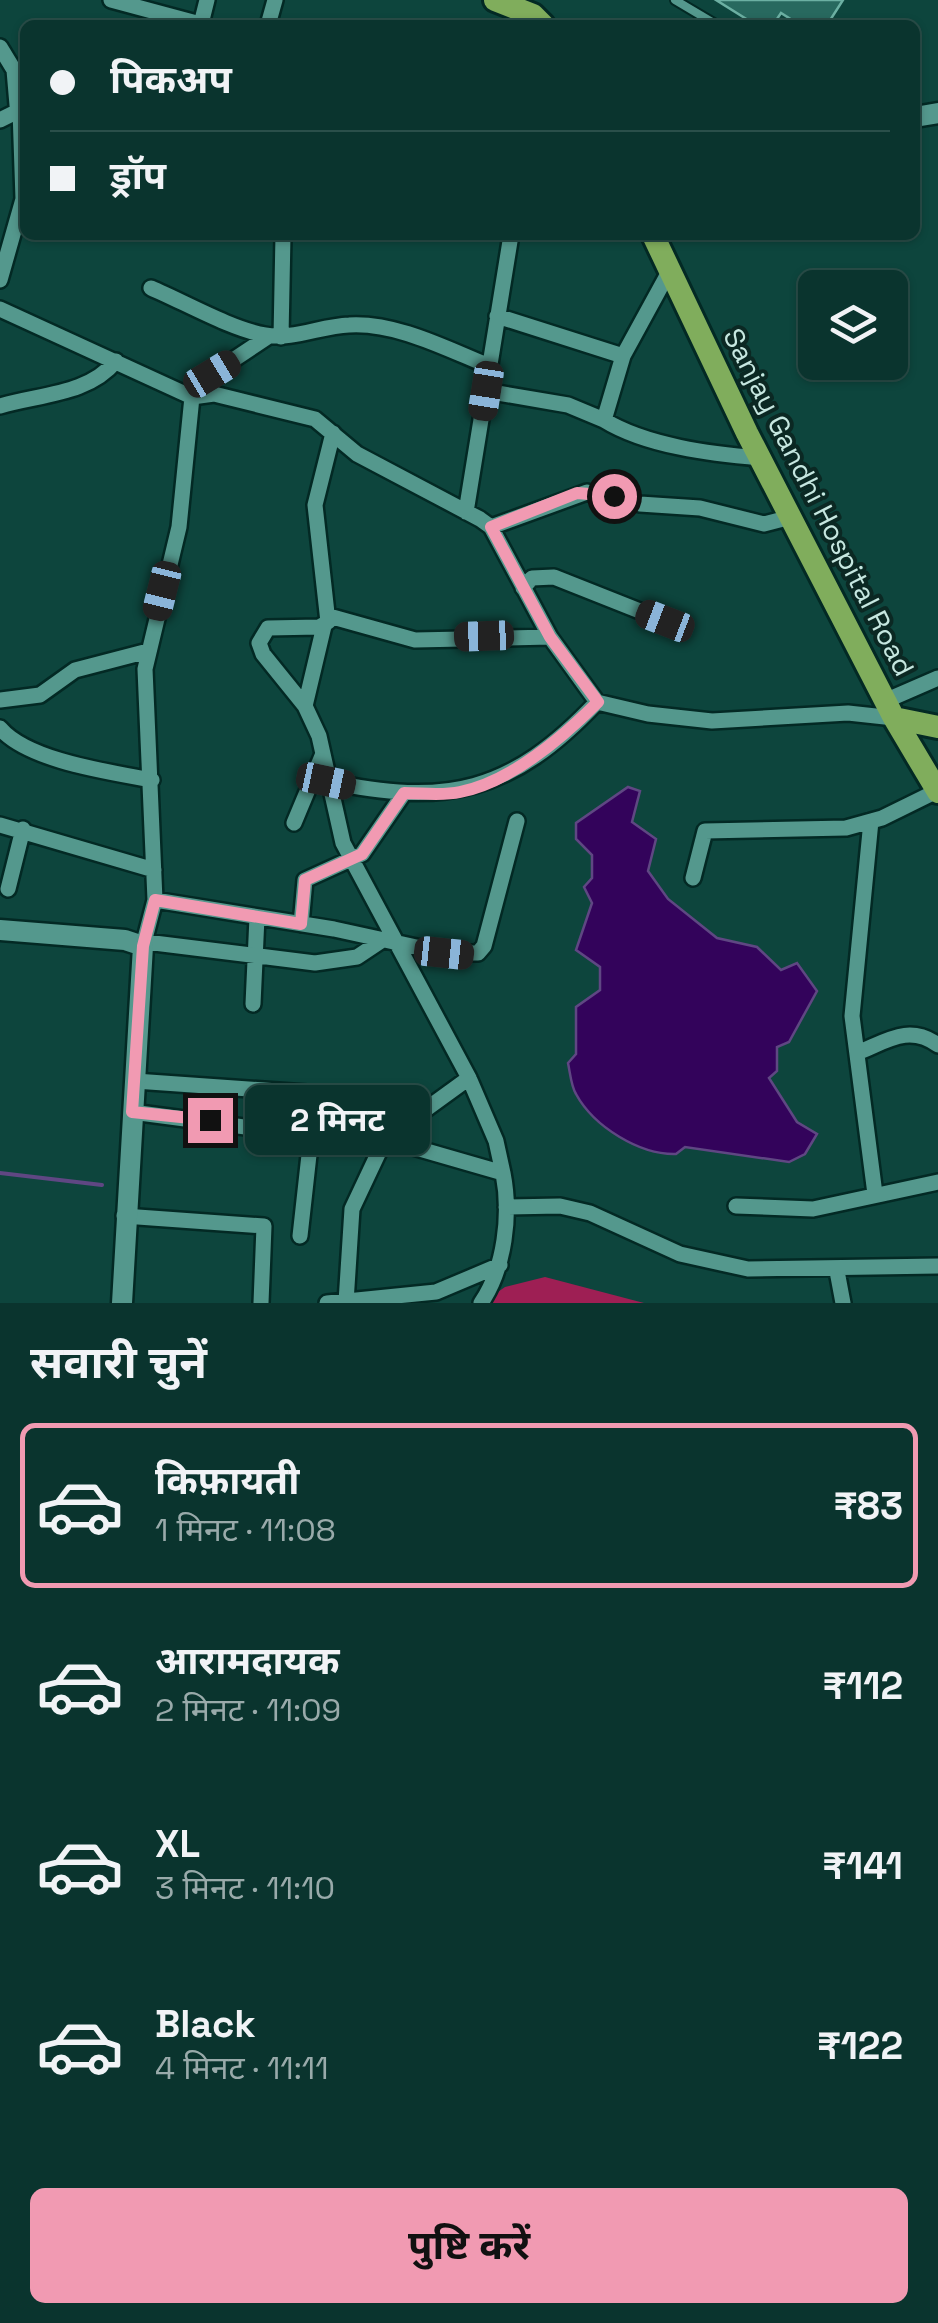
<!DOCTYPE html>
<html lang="hi">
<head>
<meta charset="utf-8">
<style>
  :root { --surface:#0a342e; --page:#183f3a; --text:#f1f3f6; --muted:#9aa; --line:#2a4f4a; --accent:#f19ab2 }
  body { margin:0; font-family:"Space Grotesk","Noto Sans Devanagari",sans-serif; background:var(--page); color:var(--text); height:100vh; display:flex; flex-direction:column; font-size:38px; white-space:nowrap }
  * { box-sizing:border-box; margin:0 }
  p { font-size:32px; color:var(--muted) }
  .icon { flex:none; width:55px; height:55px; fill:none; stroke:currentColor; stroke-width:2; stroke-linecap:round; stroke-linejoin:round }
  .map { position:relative; height:1303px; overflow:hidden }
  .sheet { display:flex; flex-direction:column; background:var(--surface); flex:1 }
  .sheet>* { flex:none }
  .top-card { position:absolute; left:20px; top:20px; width:900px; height:220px; border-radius:15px; box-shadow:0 2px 8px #0004,0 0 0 2px var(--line); display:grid; align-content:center; height:220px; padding:0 30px; background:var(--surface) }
  .controls { position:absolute; left:798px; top:270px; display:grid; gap:20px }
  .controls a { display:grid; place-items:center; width:110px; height:110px; border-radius:15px; background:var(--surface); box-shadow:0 2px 8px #0004,0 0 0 2px var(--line); font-size:50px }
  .end { position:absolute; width:45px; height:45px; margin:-22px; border:12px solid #f19ab2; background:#111; box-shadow:0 0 0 5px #111 }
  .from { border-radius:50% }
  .bubble { position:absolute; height:70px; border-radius:15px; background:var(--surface); box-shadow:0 2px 8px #0004,0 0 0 2px var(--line); font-size:32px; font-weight:700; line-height:70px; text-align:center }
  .car { position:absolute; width:30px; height:60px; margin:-30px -15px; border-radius:12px; box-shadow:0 0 8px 2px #0007; background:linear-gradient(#222 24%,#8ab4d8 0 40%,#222 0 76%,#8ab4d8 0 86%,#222 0) }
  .top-card b { display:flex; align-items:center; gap:35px; height:95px; font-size:38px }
  .top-card b+b { border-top:2px solid var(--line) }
  .top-card i { width:25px; height:25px; background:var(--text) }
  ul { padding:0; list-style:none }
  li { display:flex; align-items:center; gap:30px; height:165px; margin:0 20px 15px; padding:0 10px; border:5px solid transparent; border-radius:15px }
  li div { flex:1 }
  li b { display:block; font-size:38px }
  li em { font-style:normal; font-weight:700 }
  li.selected { border-color:var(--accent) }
  li>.icon { width:90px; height:90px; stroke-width:1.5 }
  h2 { padding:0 30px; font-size:45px; line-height:120px }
  .cta { display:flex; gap:20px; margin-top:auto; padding:20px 30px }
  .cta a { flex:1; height:115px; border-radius:15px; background:var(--accent); color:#111; font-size:40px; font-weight:700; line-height:115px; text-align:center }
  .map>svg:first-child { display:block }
</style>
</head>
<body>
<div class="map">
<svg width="938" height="1303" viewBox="0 0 938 1303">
  <rect width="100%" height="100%" fill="#0d453d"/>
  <!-- green -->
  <path fill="#9e1f54" d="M545,1277L644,1303H482L505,1287Z"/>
  <!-- water -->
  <path fill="#33035b" stroke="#5f4783" stroke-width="2.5" d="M628,787L640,791L632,822L656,839L648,871L668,899L717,938L757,947L781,970L797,963L817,991L789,1042L777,1047V1071L769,1078L797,1122L817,1134L805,1154L789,1162L685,1147L676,1154C640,1155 594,1127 576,1094C571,1086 570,1072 568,1063L576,1054V1007L600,990V967L576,950L592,903L584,887L592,878V855L576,839V823Z"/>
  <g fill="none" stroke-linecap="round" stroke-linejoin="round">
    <!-- stream -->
    <path stroke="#5f4783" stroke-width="4" d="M0,1173L102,1185"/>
  </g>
  <!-- building -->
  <path fill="#28695f" stroke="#6cb0a3" stroke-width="2.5" d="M716,0H843L827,25H800L781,13L773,25H756Z"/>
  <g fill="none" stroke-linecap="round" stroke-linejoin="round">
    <defs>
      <path id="lane" d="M675,0L717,25"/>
      <path id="street" d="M111,0L204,25
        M201,24L207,0
        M268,25L275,0
        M0,47L14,70L17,105L25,113
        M0,120L20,110L23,199L0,280
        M151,288C184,302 231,329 265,335C293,340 321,326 349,325C396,322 447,349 489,366
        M0,309L192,397L214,394L315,419L357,454L480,519L491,527L550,637L597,702L648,714L712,721L848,713L894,718
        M497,316L623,356
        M281,337L283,235
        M486,391L568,405L604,420L623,356L670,270
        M0,406C40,394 88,395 116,361
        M604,420C646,446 712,454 760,458
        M333,433L315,505L328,622L319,627L268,628L259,643L263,654L305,706L319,736L343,843L469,1078L496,1141L503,1173
        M466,512L511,235
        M491,527L587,492L640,504L700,508L764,524L791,517
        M523,588L532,578L554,577L665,621
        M329,616L415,640L550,637
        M0,700L40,695L75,670L148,651
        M885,701L938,678
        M305,706L324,626
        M0,728C28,761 110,772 152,780
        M327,781C446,807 511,793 597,702
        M871,821L852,1016L875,1194
        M294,823L322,756
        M0,825L154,870
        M693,878L705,831L846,828L882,818L937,791
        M8,889L23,829
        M155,900L334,929L444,953H478L484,946L517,821
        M301,924L305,880L362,854L404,793
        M146,942L315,963L357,957L381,941
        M143,946L155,900L145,669L179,527L192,397L212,374L269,336
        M253,1004L257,917
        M857,1053C887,1041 909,1024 938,1045
        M135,1081L307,1093
        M132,1112L305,1135L310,1146L300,1236
        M362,1122L385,1139L503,1173C511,1214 505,1268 481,1303
        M736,1206L813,1209L938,1182
        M506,1207L560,1206L590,1213L680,1254L748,1269L938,1266
        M124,1216L264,1226L261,1303
        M837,1271L843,1303
        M346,1302L352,1209L385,1139L469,1078
        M327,1303L436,1292L500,1265"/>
      <path id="secondary" d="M915,117L938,113
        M0,930L125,940L143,946L122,1303"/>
      <path id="primary" d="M495,0L533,15L543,25
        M653,235L747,433L894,718L938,792
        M894,718L938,727"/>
    </defs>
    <!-- lane casing -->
    <use href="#lane" stroke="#032924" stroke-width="12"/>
    <!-- street casing -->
    <use href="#street" stroke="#032924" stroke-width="20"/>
    <!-- secondary casing -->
    <use href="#secondary" stroke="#032924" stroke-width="25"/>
    <!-- primary casing -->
    <use href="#primary" stroke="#032924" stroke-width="28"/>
    <!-- lane -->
    <use href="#lane" stroke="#54988d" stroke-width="8"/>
    <!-- street -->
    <use href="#street" stroke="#54988d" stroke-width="15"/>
    <!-- secondary -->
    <use href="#secondary" stroke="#54988d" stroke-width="20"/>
    <!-- primary -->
    <use href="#primary" stroke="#80ad5c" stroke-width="22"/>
  </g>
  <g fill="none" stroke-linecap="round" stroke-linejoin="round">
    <!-- route -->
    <path stroke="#f19ab2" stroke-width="12" d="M210,1120L132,1112L143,946L155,900L301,924L305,880L362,854L404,793C422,793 442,796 460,792C510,782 562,738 598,702L550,637L491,527L577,493L614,496"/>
  </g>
  <g text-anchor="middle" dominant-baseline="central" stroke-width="8" stroke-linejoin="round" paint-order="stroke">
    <!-- street labels -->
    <g font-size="28" fill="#c6e7e0" stroke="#0b2823">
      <text transform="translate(819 502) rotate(63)">Sanjay Gandhi Hospital Road</text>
    </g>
  </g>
</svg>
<div class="controls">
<a><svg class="icon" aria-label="layers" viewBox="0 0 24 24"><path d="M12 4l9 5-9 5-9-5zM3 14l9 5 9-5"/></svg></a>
</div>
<i class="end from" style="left:614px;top:496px"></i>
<i class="end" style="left:210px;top:1120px"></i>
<div class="bubble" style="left:245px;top:1085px;width:185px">2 मिनट</div>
<i class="car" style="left:212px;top:374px;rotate:59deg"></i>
<i class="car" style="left:486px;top:391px;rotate:189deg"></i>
<i class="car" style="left:162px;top:591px;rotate:194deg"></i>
<i class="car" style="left:665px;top:621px;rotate:291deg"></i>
<i class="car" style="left:484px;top:636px;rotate:268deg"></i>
<i class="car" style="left:326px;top:781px;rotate:102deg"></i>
<i class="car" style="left:444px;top:953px;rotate:96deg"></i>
<div class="top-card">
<b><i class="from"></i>पिकअप</b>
<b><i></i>ड्रॉप</b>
</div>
</div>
<section class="sheet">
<h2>सवारी चुनें</h2>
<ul>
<li class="selected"><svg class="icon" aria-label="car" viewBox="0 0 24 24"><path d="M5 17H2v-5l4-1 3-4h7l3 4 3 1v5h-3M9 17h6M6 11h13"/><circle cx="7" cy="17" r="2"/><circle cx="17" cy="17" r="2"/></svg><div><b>किफ़ायती</b><p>1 मिनट · 11:08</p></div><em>₹83</em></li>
<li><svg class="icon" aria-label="car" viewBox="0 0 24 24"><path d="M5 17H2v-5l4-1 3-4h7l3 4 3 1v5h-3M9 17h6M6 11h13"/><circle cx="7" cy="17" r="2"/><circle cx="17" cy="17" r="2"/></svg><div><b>आरामदायक</b><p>2 मिनट · 11:09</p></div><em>₹112</em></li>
<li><svg class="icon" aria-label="car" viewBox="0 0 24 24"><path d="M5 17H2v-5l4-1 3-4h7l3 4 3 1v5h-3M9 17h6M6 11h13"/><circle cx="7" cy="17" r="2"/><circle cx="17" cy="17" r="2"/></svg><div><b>XL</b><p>3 मिनट · 11:10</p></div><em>₹141</em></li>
<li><svg class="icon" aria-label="car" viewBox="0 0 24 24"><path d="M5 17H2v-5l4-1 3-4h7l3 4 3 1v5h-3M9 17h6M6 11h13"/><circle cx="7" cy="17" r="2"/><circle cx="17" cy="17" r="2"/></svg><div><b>Black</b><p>4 मिनट · 11:11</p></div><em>₹122</em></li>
</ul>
<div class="cta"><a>पुष्टि करें</a></div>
</section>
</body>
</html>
